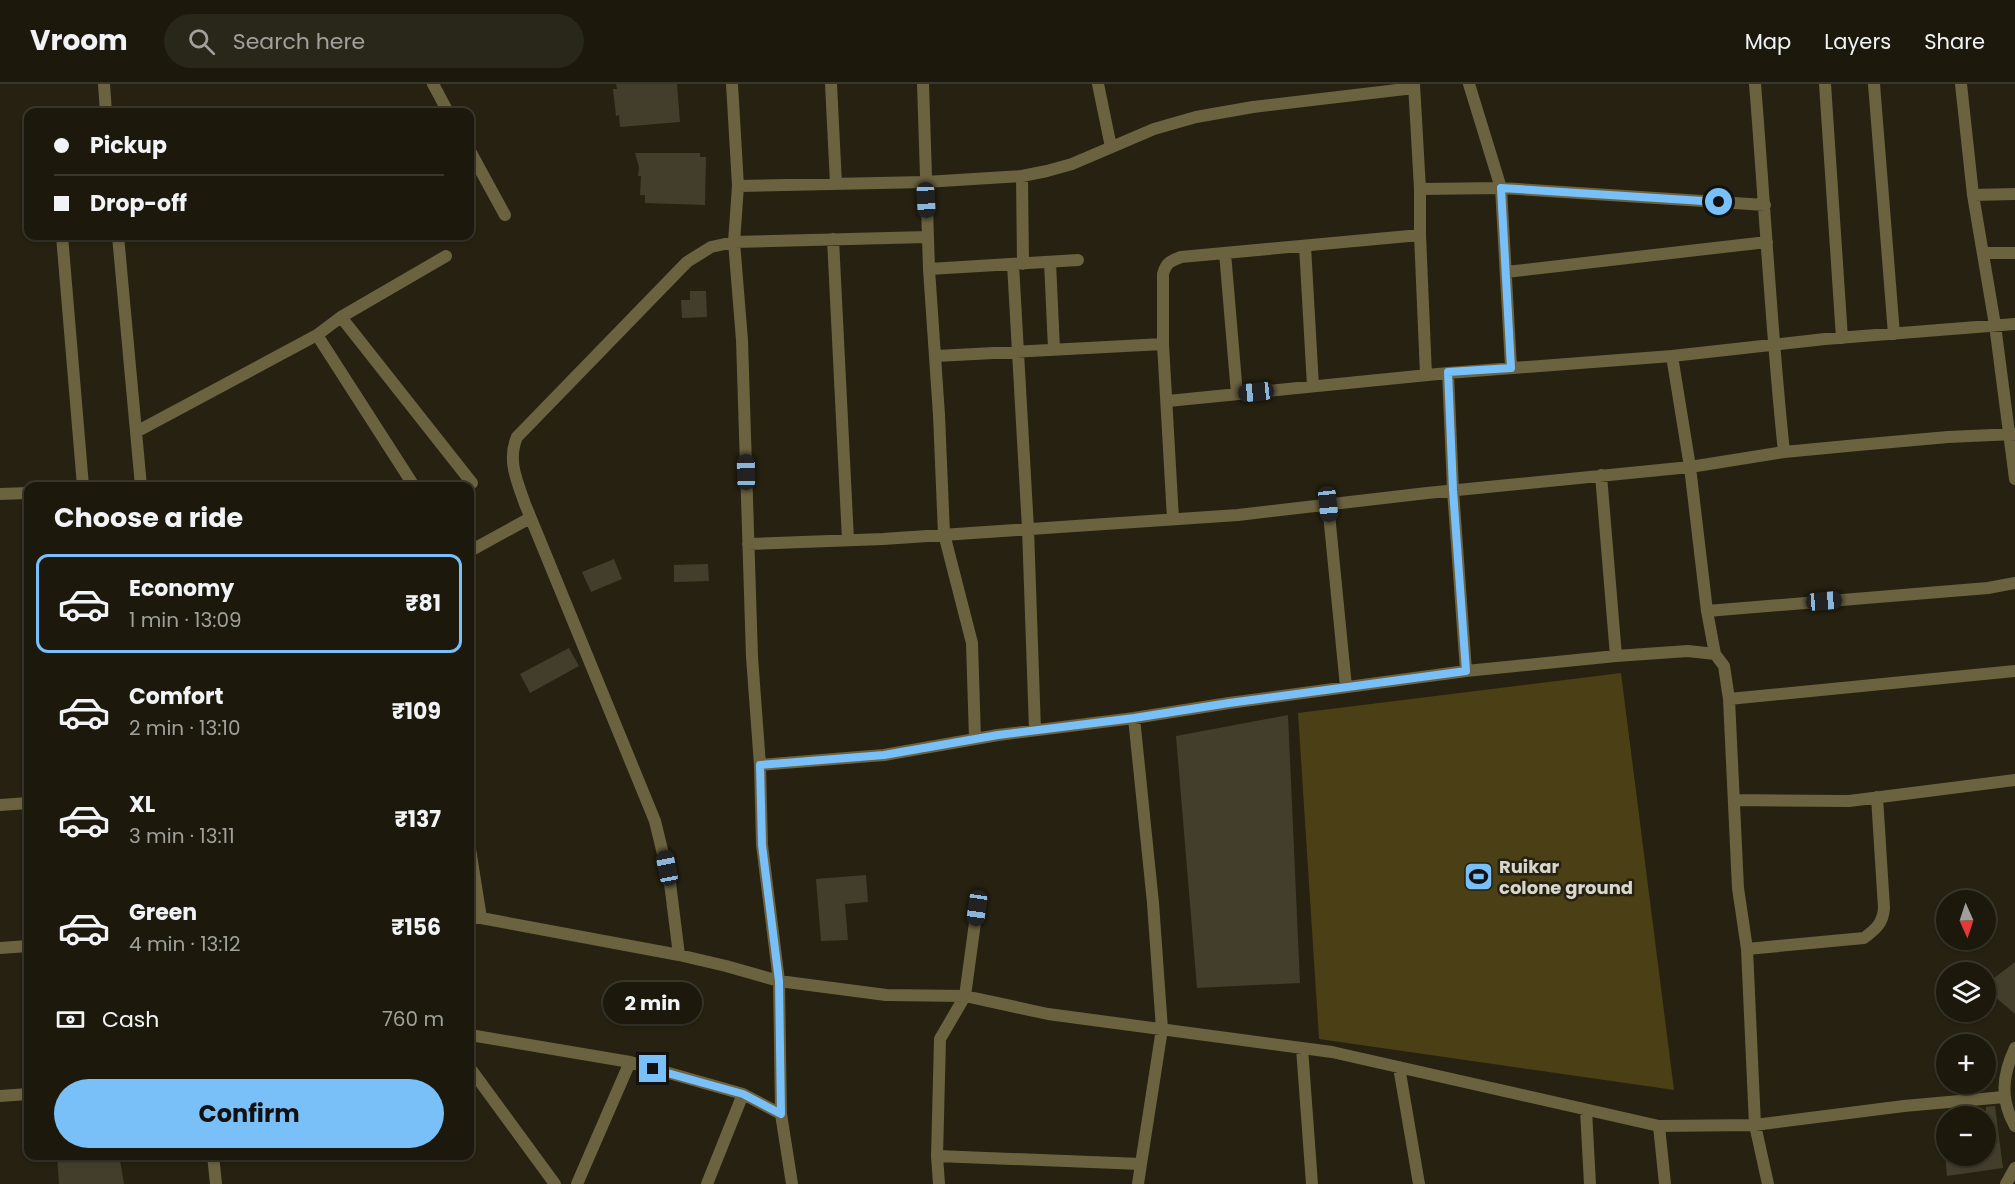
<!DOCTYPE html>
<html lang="en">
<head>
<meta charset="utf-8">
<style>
  :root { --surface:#1c190c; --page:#29261a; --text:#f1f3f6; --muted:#a0a09d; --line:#3a382d; --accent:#79bff8 }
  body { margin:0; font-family:Poppins,sans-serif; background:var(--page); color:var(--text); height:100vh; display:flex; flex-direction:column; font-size:22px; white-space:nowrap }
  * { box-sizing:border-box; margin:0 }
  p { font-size:20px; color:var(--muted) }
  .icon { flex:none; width:33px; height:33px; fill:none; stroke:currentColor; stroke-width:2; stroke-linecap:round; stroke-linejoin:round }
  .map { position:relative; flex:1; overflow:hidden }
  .side { position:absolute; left:24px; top:398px; width:450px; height:678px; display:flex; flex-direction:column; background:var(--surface); border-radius:12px; box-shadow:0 2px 4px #0004,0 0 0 2px var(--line) }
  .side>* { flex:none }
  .top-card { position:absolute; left:24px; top:24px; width:450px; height:132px; border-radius:12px; box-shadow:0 2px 4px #0004,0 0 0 2px var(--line); display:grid; align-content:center; height:132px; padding:0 30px; background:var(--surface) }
  .needle { width:39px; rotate:177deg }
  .buttons { position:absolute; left:1936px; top:806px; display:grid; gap:12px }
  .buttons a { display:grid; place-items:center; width:60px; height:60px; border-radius:50%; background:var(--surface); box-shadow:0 2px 4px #0004,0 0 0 2px var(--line); font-size:30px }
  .end { position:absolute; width:27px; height:27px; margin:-14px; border:8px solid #79bff8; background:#111; box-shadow:0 0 0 3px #111 }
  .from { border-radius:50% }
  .bubble { position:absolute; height:42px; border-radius:21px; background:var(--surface); box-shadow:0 2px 4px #0004,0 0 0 2px var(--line); font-size:20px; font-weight:700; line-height:42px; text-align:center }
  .car { position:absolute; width:18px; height:36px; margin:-18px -9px; border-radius:8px; box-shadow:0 0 4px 2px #0007; background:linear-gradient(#222 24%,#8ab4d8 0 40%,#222 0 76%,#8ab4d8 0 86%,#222 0) }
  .top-card b { display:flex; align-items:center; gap:21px; height:57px; font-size:22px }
  .top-card b+b { border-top:2px solid var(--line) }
  .top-card i { width:15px; height:15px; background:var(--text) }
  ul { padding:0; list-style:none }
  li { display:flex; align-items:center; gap:18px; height:99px; margin:0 12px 9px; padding:0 18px; border:3px solid transparent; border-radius:12px }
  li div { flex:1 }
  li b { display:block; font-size:22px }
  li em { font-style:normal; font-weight:700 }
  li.on { border-color:var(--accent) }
  li>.icon { width:54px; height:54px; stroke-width:1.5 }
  h2 { padding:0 30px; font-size:27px; line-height:72px }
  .pay { display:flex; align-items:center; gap:15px; height:66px; padding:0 30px; font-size:22px }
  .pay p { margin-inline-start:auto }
  .button { display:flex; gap:12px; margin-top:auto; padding:12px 30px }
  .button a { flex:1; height:69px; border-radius:36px; background:var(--accent); color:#111; font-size:24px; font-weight:700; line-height:69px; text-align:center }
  header { display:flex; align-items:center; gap:36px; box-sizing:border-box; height:84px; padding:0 30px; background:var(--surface); border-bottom:2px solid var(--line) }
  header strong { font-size:28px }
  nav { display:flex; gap:33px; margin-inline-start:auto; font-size:21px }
  .search { width:420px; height:54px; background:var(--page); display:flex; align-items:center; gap:15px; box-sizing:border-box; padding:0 21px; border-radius:33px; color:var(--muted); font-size:22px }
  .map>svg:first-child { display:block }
</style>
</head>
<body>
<header>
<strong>Vroom</strong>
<div class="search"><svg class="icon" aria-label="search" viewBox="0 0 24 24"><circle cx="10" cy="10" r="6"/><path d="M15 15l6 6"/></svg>Search here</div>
<nav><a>Map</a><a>Layers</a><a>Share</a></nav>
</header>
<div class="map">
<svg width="2015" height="1100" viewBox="0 0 2015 1100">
  <rect width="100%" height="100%" fill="#262110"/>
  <!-- green -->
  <path fill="#4a3f15" d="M1621,589L1674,1006L1319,955L1298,629Z"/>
  <!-- building -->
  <path fill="#433e2c" d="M616,0H677L680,38L620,43L619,31L616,32L613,5H617Z
    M635,69H700V73H706L705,121L645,119V111H640L641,92H638L639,83Z
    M690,207H706L707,233L682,234L681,216H690Z
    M614,475L622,495L591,508L582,488Z
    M708,480L709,497L674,498V481Z
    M569,564L579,582L530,609L520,590Z
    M1288,631L1300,899L1197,904L1176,652Z
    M866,791L868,818L845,820L848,856L821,857L816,795Z
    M2015,878V930L1986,905V900Z
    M1995,1022L2003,1084L1947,1092L1945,1071H1986V1023Z
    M57,1071H119L124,1100H59Z"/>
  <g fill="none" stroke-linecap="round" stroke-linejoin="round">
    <!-- street -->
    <path stroke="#6b6240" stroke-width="12" d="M104,0L106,28
      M433,0L448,28
      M732,0L738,102L734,158L742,256L752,573L760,681L762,761L779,897L781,1030L792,1100
      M831,0L836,100
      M923,0L929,185L939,331L944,450L972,559L975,655
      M1098,0L1111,63
      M1414,0L1420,105V151L1426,291
      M1469,0L1501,104L1511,283
      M1755,0C1765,123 1771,246 1784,368
      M1825,0L1842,254
      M1874,0L1894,250
      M1961,0L1973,111L1995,241L2015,395
      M470,67L505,131
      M1022,92L1023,180
      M738,102L925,98L1022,92L1047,87L1072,80L1154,45L1196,33L1253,23L1414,4
      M1420,105L1501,104L1765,121
      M1973,111L2015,110
      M62,152L83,402
      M118,152L141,402
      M833,155L848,456
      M1305,162L1313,302
      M1225,169L1237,310
      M1984,169H2015
      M1050,178L1054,265
      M1013,180L1028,445L1035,646
      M929,185L1078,176
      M1506,188L1767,158
      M341,233L472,399
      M317,251L414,402
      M936,272L1163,260
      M1448,289L1453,406L1466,587
      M1168,317L1448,289L1672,272
      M136,348L317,251L341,233L446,172
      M1601,391L1616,572
      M0,410L28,409
      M1328,420L1346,603
      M1173,435L1163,260V190C1166,179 1170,177 1181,173L1420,151
      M748,460L883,455L1238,431L1427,409L1690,383L1784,368L1858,361L1948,353L2015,350
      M470,467L530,434
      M1707,527L1988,504L2015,499
      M1715,570L1707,527L1690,383L1672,272L1825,255L2015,240
      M1729,615L2015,587
      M760,681L884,671L998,651L1134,634L1229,619L1466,587L1616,572L1688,567L1715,570L1724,582L1729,615L1738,804L1747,865L1755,1041L1768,1100
      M1735,716L1849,717L2015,696
      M0,721L28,719
      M470,765L481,834
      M977,824L965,912L940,955L937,1072L1141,1080L1162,945L1153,819L1134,634
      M470,834H481L679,871L726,882L779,897L886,911L965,912L1048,930L1332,968L1659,1042L1755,1041L1904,1022L2004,1013
      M0,864L28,862
      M1747,865L1864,854C1876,845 1883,839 1884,824L1877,713
      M679,871L670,799L655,737L525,420C517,397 507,376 517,353L687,178L711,163L734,158L927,153
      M470,951L630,978L743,1010L781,1030
      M1302,964L1312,1100
      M2015,964C2002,992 2000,1015 2015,1042
      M1399,983L1419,1100
      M470,984L555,1100
      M0,1012L28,1010
      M1586,1026L1590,1100
      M1659,1042L1665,1100
      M213,1071L216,1100
      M937,1072L939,1100
      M577,1100L630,978
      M707,1100L743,1010
      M1138,1100L1141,1080
      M2006,1100L2015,1084"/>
  </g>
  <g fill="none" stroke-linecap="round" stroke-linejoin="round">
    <!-- route -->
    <path stroke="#79bff8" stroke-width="8" d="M653,985L743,1010L781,1030L779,897L762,761L760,681L884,671L998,651L1134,634L1229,619L1466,587L1453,406L1448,288L1511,284L1501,104L1719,118"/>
  </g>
  <!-- icons -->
  <defs>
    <symbol id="stadium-square" viewBox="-11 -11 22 22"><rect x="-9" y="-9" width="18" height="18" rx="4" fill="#79bff8" stroke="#262110"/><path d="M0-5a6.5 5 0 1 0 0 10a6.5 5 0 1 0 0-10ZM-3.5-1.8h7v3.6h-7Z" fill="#111"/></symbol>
  </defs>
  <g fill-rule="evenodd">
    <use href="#stadium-square" x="1462" y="776" width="33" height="33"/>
  </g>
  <g text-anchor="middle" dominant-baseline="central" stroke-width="5" stroke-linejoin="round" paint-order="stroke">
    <!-- poi labels -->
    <g font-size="18" font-weight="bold" fill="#d9d6cc" stroke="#262110" text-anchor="start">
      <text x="1499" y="782">Ruikar<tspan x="1499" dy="21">colone ground</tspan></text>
    </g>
  </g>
</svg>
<div class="buttons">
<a><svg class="needle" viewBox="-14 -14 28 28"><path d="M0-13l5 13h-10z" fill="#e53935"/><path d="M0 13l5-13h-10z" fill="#a0a09d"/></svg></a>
<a><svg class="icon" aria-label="layers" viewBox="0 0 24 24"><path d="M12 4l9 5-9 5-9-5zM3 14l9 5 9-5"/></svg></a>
<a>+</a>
<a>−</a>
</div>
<i class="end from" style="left:1719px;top:118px"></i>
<i class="end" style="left:653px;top:985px"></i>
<div class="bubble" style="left:603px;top:898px;width:99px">2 min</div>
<i class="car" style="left:926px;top:116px;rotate:177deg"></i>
<i class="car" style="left:1256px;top:308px;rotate:264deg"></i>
<i class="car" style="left:746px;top:388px;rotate:359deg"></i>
<i class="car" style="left:1328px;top:420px;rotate:174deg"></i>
<i class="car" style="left:1824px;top:517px;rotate:85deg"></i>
<i class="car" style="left:667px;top:784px;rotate:349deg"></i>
<i class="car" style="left:977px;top:824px;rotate:188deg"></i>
<div class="top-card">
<b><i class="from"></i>Pickup</b>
<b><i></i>Drop-off</b>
</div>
<section class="side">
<h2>Choose a ride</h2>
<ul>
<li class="on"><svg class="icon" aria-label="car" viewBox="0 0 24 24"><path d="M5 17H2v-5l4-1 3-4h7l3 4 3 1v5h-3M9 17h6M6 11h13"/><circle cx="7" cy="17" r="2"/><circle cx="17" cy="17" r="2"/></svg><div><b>Economy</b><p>1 min · 13:09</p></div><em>₹81</em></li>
<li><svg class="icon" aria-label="car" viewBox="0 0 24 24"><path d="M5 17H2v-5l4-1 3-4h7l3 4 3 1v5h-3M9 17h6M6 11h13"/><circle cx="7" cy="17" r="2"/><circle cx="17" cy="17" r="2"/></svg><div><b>Comfort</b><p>2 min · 13:10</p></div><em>₹109</em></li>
<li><svg class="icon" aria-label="car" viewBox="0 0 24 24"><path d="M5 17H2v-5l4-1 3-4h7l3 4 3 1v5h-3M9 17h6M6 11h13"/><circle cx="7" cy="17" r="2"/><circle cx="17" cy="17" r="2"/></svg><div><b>XL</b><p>3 min · 13:11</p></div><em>₹137</em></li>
<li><svg class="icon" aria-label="car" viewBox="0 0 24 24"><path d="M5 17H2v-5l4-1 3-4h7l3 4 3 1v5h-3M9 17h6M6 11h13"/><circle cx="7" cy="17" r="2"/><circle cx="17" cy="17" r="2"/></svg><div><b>Green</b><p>4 min · 13:12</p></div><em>₹156</em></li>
</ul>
<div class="pay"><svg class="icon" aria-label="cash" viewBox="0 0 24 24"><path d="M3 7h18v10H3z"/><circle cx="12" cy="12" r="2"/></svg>Cash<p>760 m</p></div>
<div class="button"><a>Confirm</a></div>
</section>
</div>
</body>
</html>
